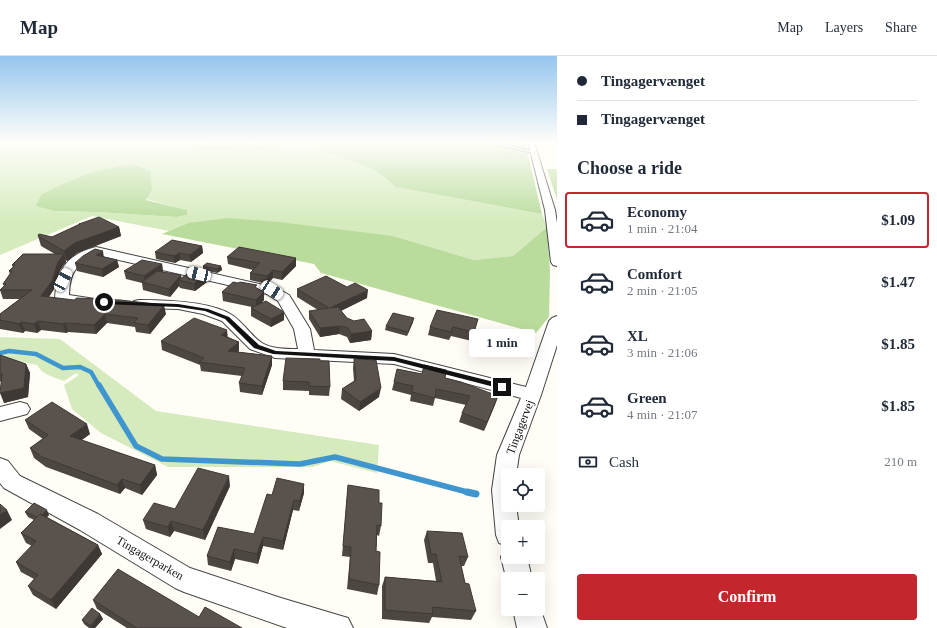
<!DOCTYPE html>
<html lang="en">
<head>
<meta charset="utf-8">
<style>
  :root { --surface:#fff; --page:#f6f6f7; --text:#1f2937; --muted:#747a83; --line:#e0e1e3; --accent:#c4262e }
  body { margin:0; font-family:Georgia,serif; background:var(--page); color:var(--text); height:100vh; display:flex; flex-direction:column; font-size:15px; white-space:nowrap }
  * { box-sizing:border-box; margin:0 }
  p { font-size:13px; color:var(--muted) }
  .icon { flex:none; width:22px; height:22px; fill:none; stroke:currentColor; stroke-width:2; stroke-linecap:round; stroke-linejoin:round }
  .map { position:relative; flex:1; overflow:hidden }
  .panel { display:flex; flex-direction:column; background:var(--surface); width:380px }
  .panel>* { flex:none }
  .top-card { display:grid; align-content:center; height:88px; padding:0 20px; background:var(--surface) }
  .tools { position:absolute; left:501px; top:412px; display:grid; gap:8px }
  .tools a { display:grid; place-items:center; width:44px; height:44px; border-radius:4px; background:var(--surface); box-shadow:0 4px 16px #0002; font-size:20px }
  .end { position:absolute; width:18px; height:18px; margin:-9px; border:5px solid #111; background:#fff; box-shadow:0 0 0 2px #fff }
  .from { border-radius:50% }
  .bubble { position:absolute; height:28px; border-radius:4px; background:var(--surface); box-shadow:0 4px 16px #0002; font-size:13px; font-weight:700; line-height:28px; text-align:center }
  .car { position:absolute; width:12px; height:24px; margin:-12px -6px; border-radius:5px; box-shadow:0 0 3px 1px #0007; background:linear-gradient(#fff 24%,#345 0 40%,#fff 0 76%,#345 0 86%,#fff 0) }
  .top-card b { display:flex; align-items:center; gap:14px; height:38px; font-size:15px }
  .top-card b+b { border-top:1px solid var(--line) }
  .top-card i { width:10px; height:10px; background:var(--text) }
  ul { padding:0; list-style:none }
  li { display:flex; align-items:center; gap:12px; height:56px; margin:0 8px 6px; padding:0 12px; border:2px solid transparent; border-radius:4px }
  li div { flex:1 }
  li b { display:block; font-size:15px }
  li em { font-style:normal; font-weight:700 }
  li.current { border-color:var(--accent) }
  li>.icon { width:36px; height:36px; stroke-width:1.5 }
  h2 { padding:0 20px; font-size:18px; line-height:48px }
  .pay { display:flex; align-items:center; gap:10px; height:44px; padding:0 20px; font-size:15px }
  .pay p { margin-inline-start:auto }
  .cta { display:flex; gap:8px; margin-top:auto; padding:8px 20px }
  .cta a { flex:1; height:46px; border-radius:4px; background:var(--accent); color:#fff; font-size:16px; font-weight:700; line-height:46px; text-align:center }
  header { display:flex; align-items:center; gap:24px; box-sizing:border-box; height:56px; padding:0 20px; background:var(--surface); border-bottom:1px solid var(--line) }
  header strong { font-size:19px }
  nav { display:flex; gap:22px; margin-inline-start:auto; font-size:14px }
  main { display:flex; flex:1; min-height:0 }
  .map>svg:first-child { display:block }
</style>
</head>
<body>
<header>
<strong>Map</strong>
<nav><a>Map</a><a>Layers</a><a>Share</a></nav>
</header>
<main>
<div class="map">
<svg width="557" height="572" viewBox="0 0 557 572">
  <rect width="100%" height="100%" fill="#fffdf5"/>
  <!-- green -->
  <path fill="#d5ebbd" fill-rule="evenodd" d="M0,86H210L190,94L255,95L308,89L375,114L396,131L542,158L547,171L513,200L474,204L393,180L188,167L169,175L92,160L0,199ZM146,143L186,154L187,159L177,161L96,156L54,155L37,150Z
    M0,281L60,283L156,355L379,389L377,417L330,405L313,411H168L101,377L72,353L64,329L79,319L76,317L64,325C53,321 43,319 37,309L23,306L0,305Z"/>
  <!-- forest -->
  <path fill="#b9dc9c" d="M210,86H525L542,158L396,131L375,114L308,89L255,95L189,94Z
    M130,109L141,111L150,115L152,133L146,144L187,154V159L177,161L96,156L54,155L36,150L41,139C70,124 97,112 130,109Z
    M547,113H557V144Z
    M229,162L279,166L393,180L474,204L513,200L547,171L550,215L549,261L536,277L321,217L314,208L162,178L188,167Z"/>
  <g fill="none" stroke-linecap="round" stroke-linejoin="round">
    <!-- stream-far2 -->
    <path stroke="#3f96cf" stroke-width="4.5" d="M0,297L9,295L36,298L63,312L80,311L91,316L99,330"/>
    <!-- stream-far1 -->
    <path stroke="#3f96cf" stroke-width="5.5" d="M99,329L136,390L162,403L300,408L335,401L471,437"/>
    <!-- stream -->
    <path stroke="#3f96cf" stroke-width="7" d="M467,436L476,438"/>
    <defs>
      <path id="lane" d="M487,86H493L535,96L533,97Z"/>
      <path id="street" d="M528,86H534L555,154L557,167V210L553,209L551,206L545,154Z
        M96,191L277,232L289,239L291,242L310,273L314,294L394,298L526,331L549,265L552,262L557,260V289L541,339L519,399L516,419H508V449H516L519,471H508V490L499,487L496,479L492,434L497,399L521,342L394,308L275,302L250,293L222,265L203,258L178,253L139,252L134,251L132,248L134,245L139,244C165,244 210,245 232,259C243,266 251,280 262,287C272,293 286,293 298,293L294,273L278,245L267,238L97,199C76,210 70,214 69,239L95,243L97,246L95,249C86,251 61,249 55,241C57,213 68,198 96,191Z
        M20,346L27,348L30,353L27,358L0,365V351Z
        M0,402L8,405L20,420L98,458L190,512L281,542L348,562L353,572H287L184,536L175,532L80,474L4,432L0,427Z
        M508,491V501H527L532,523H508V529L501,501L505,492Z
        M538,546L547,572H517L513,553H538Z"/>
    </defs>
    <!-- lane casing -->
    <use href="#lane" stroke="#444" stroke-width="2"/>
    <!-- street casing -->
    <use href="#street" stroke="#444" stroke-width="2"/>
    <!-- lane -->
    <use href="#lane" fill="#fff" fill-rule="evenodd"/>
    <!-- street -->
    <use href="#street" fill="#fff" fill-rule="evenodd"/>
  </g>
  <!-- wall -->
  <path fill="#4d4742" d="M79,168L119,171L121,180L77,197L67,205L65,204L66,206L60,214L54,233L49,241L166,258L150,278L136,276L135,271L107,267L96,278L68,276L66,277L41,274L37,277L25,275L23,277L0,273V258L20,243H3L0,234L4,230L3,228L10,218L9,215L13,211L12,209L55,198L41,190L38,180L52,181L79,169Z
    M202,190L203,197L191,206L180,204L175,207L156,203L155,196Z
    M104,201L117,204L119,211L103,221L77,215L75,207Z
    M227,201L296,202V210L282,224L273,222L267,228L250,224V217L253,214L228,208Z
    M162,208L163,216L182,222L207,226L195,235L180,232L179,230L170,241L143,234L142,227L126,223L124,215Z
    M203,210H221L222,214L217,217L203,214Z
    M297,233L367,242L341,255L347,262L372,275L371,284L350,287L347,281L339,278L320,281L309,263V255L318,254L297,241Z
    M222,236H264V244L261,248L284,264L271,271L251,260V252L252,251L223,245Z
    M478,263L472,285L451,280L449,284L428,279L430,271Z
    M413,266L407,280L385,274L386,270Z
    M228,281L239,286V295L238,296L272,300V309L262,339L240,336L239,327L242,320L201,315L200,309L162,294L161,285Z
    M0,299L26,308L30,317L28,341L4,347L1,326L0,325Z
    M354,303L379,341L359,355L341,343L342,333L354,325L353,312Z
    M320,305L330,331L329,340L309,339V335L283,334V325Z
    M422,318L445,322L498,340L484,375L459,366L462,357L466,349L435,342L433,350L410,345L411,339L392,334L394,326Z
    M25,364L90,378L81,384L155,409L157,419L142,439L125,432L120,438L46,411L34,402L30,392L43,383L29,373Z
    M348,429L379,447L381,470L379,480L377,479L376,495L379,529L377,539L347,533L350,501L342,500Z
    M230,430L205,484L174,475L170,481L146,473L143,464L175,453Z
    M304,437L299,455L293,454L283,494L263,490L258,508L235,503L231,515L208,509L207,500L254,478L272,439Z
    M25,456L49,459L47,461L98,489L102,498L56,553L33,539L28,530L34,523L21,516L16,506L32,490L26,487L21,477L34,464L28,461Z
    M427,475L468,501L464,510H461L465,527L476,555L471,564L432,561L429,567L382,563V530L385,521L436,525L433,507H428L424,484Z
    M93,544L199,561L242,572H127L97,553Z
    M100,558L103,563L95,572H89L84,568L82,564Z"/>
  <!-- shaded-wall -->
  <path fill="#3f3936" d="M119,171L121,180L77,197L67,205L64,195L75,187Z
    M202,190L203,197L191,206L190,199Z
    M103,195L104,202L96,199Z
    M180,197V204L175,207L174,200Z
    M64,198L66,206L60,214L54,233L44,248L41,240L58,206Z
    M296,202V210L282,224V216Z
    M117,204L119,211L103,221L102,213Z
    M162,208L163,216L147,227H145L144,220Z
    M221,210L222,214L217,217V213Z
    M273,214V222L267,228V220Z
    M206,218L207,226L195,235L194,228Z
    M181,219L182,225L179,224V230L170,241L169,233Z
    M368,234L367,242L330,260V252Z
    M264,236V244L256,253V244Z
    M164,249L166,258L150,278L148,269Z
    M284,256V264L271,271V263Z
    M105,258L107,267L96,278L94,269Z
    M414,262L413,266L407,280L408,276Z
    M38,265L41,274L37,277L34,268Z
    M21,266L25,275L23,277L19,268Z
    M65,267L68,276L66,277L63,268Z
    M340,270L339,278L320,281V272Z
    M227,274L228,283L221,279Z
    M372,275L371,284L350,287L351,278Z
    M239,286V295L229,303L228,295Z
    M272,300V309L262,339V330Z
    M26,308L30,317L28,341L4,347L0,337Z
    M381,332L379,341L359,355L360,346Z
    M498,340L495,349L484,375L487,366Z
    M87,368L90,378L74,390L70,380Z
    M155,409L157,419L142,439L140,429Z
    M229,420L230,430L205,484L203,474Z
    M122,423L125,432L120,438L117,429Z
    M304,428V437L299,455L300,445Z
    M294,444L293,454L283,494V485Z
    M7,454L12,464L0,473V459Z
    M47,454L49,459L41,467L39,462Z
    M171,465L174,475L170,481L168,471Z
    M263,481V490L258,508L257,498Z
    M98,489L102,498L56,553L51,544Z
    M234,493L235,503L231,515L230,506Z
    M100,558L103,563L95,572H92L91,570Z"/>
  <!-- building -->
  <path fill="#5a524d" stroke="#3f3936" d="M99,161L119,171L75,187L64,195L38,180L39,178L52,181L80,168H79Z
    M172,184L202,190L190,199L180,197L174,200L155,196Z
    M239,191L296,202L282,216L273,214L267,220L250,217L260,207L227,201Z
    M95,193L103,195L96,199L117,204L102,213L75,207L83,200Z
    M23,198H64L58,206L52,225L41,240L74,244L77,242L120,244L164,249L148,269L134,267L138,262L105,258L94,269L65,267L63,268L38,265L34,268L21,266L19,268L0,264V258L32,234H0L6,228H3L12,215H9L15,209H12Z
    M142,204L162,208L144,220L124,215Z
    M207,207L221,210L217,213L203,210Z
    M157,215L181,219L169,233L142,226Z
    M191,215L206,218L194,228L179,224Z
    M326,220L347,231L355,227L368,234L330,252L338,251L347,262L354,265L364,263L372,275L351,278L348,272L340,270L320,272L309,255L329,252L297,233Z
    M233,226L238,227L240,226L257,229L255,231L264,236L256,244L222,236Z
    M266,245L284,256L271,263L251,252Z
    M437,254L478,263L474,276L453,271L451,276L430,271Z
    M393,257L414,262L408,276L386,270Z
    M194,262L227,274L221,279L239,286L228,295L272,300L262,330L239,327L245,312L199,306L204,302L161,285Z
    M0,299L26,308L24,332L0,337L2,318L0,317Z
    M286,302L320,303V305H329L330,331L309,330V326L283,325Z
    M354,303L376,304L381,332L360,346L342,333L356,324Z
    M424,309L446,314L445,322L461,326L498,340L487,366L462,357L470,340L436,333L435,342L412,336L413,330L394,326L397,313L422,318Z
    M52,346L87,368L70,380L155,409L140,429L122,423L117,429L42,401L30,392L48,379L25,364Z
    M198,412L229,420L203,474L171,465L168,471L143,464L154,447L175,453Z
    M277,422L304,428L300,445L294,444L283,485L263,481L257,498L234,493L230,506L207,500L218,471L254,478L267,438L272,439Z
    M348,429L379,434V447H382L381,470L377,469L376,495L380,496L379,529L349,523L351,491L343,490Z
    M34,447L47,454L42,459L40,458L37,461L25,456Z
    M0,448L7,454L0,459Z
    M40,458L98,489L51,544L28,530L38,519L16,506L36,485L21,477Z
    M427,475L462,477L468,501L459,500L465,527L469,528L476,555L432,551L433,558L385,554V521L442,526L436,498H431Z
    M118,513L199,561L205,551L242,572H137L93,544Z
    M92,552L100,558L91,570L82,564Z"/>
  <!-- sky -->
  <linearGradient id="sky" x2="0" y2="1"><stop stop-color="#95c6ee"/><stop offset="0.52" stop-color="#fffefa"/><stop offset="1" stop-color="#fffefa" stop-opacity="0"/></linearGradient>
  <rect width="557" height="166" fill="url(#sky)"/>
  <!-- route -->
  <path fill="#111" d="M102,245L178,248L208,253L229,261L259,289L276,295L394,301L502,328L505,331L502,333L394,305L273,298L254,292L225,263L205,255L178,251L104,248L101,246Z"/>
  <g text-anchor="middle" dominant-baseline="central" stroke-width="4" stroke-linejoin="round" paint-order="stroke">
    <!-- near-street labels -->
    <g font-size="12" fill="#111" stroke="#fff">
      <text transform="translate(520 371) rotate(-69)">Tingagervej</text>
      <text transform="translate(150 502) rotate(30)">Tingagerparken</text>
    </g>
  </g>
</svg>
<div class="tools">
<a><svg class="icon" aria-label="locate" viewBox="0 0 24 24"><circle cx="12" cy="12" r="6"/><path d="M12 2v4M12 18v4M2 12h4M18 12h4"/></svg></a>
<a>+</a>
<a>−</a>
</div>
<i class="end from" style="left:104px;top:246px"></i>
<i class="end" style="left:502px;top:331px"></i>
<div class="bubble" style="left:469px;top:273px;width:66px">1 min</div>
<i class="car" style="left:199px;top:218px;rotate:283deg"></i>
<i class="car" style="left:63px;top:224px;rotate:28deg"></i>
<i class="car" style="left:272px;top:234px;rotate:123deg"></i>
</div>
<section class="panel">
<div class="top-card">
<b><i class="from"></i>Tingagervænget</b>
<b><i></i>Tingagervænget</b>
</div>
<h2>Choose a ride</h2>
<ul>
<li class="current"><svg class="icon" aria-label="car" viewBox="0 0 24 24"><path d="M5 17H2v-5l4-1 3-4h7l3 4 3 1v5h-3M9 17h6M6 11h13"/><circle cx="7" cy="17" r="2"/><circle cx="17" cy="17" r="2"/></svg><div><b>Economy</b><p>1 min · 21:04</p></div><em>$1.09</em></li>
<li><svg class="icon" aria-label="car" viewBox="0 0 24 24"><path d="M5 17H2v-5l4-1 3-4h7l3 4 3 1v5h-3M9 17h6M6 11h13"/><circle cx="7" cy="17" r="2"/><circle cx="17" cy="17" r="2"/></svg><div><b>Comfort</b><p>2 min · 21:05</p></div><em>$1.47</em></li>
<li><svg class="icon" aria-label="car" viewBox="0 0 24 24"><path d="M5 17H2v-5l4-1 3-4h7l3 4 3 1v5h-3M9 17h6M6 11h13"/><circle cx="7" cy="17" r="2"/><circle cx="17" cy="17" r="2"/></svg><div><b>XL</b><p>3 min · 21:06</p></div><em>$1.85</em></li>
<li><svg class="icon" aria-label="car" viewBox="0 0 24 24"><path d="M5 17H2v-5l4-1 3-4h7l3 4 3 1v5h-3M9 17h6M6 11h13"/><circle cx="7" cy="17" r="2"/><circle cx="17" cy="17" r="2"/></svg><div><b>Green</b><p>4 min · 21:07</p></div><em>$1.85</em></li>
</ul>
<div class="pay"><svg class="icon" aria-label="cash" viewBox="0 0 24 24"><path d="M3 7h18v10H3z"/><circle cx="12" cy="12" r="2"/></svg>Cash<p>210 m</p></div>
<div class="cta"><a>Confirm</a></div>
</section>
</main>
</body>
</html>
